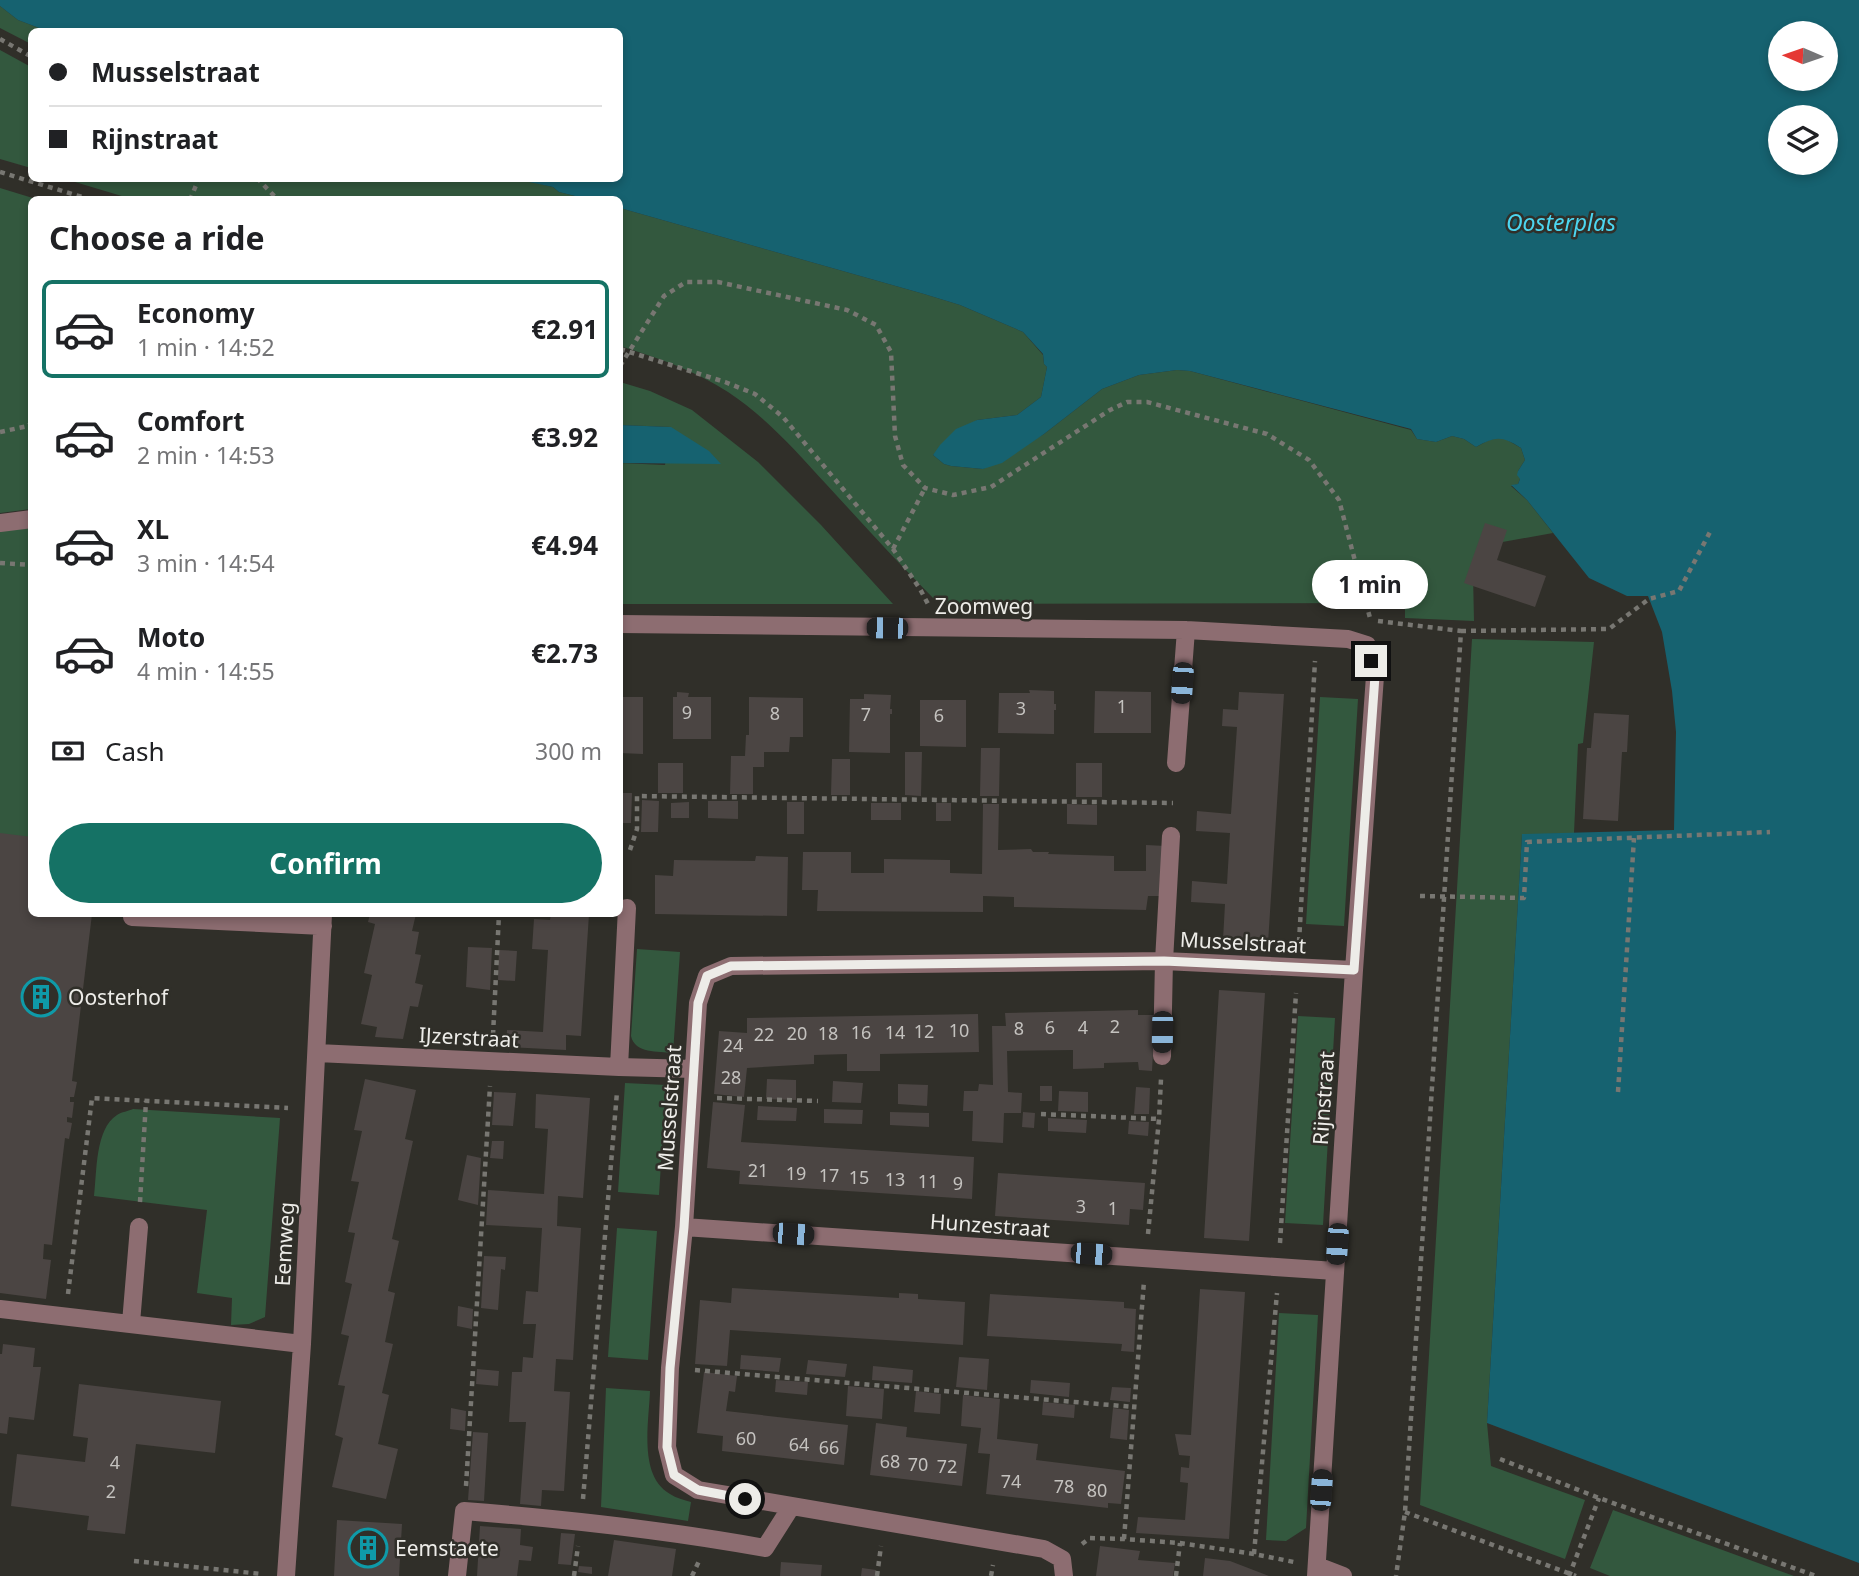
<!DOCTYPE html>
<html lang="en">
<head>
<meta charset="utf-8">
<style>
  :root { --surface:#fff; --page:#f2f2f2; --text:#202124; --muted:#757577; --line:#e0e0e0; --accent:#157265 }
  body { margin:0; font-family:"Noto Sans",sans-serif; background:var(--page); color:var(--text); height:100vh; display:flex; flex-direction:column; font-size:26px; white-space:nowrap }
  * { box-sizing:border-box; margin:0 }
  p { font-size:23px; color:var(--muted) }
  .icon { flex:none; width:38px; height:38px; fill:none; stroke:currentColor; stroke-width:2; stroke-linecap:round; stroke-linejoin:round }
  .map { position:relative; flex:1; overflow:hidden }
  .panel { position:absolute; left:28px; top:196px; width:595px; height:721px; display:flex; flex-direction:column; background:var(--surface); border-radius:10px; box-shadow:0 4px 10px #0003 }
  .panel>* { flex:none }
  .hud { position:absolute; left:28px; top:28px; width:595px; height:154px; border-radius:10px; box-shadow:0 4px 10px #0003; display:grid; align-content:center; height:154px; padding:0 21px; background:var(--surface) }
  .needle { width:46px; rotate:272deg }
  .controls { position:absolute; left:1768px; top:21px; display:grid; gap:14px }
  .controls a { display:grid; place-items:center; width:70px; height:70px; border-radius:50%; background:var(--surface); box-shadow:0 4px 10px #0003; font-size:35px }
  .end { position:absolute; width:32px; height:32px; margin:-16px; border:9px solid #edece8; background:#111; box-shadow:0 0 0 4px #111 }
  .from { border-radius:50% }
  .bubble { position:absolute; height:49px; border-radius:24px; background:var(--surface); box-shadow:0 4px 10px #0003; font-size:23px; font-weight:700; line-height:49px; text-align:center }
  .car { position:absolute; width:21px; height:42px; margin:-21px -10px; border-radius:9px; box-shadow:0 0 5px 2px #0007; background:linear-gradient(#222 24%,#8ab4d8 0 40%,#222 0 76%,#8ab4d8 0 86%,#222 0) }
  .hud b { display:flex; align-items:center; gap:24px; height:66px; font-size:26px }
  .hud b+b { border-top:2px solid var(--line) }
  .hud i { width:18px; height:18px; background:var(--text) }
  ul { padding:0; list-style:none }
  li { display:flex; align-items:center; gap:21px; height:98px; margin:0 14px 10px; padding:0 7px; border:4px solid transparent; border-radius:10px }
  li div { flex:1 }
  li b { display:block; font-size:26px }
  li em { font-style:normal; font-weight:700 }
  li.current { border-color:var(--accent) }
  li>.icon { width:63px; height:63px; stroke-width:1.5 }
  h2 { padding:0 21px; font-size:32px; line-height:84px }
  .pay { display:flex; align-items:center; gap:18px; height:77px; padding:0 21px; font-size:26px }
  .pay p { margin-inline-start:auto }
  .primary-button { display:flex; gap:14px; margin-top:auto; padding:14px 21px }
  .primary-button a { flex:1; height:80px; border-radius:42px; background:var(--accent); color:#fff; font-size:28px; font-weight:700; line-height:80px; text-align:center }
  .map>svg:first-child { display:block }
</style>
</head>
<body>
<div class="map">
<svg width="1859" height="1576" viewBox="0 0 1859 1576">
  <rect width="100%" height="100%" fill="#302f29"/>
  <!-- green -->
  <path fill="#33583e" d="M0,6L18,20L47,31L32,32L31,44L0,28Z
    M0,50L31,67V168L0,159Z
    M515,178L553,187L559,192L587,199L135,200L65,179Z
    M0,188L36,199L32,200L31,509L0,513Z
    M620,208L924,294L960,305L1023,332L1043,355L1044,364L1047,367L1041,397L1017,415L977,420L933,455L944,464L951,466L983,469L1044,434L1102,389L1139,375L1177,370L1190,371L1411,430L1417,439L1436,442L1452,436L1464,439L1476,447L1489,440L1502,437L1521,448L1525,460L1518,471L1520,479L1518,484L1511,486L1527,500L1553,533L1497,543L1473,574L1474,621L1405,618V605L1401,603L948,604L936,601C898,563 862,523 826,484C796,451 765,416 728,392C694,370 658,358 620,346Z
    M620,382L650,391L692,410L758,462L821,525L893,604H620V463L665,465L671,427L620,425Z
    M31,527V842L0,839V531Z
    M1472,639L1594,642L1583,743L1578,744L1574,833L1522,835L1487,1423L1491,1466L1585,1500L1565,1559L1420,1505Z
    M1320,697L1358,699L1344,926L1306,924Z
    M637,949L680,952L673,1053C658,1051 635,1054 631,1036Z
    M1298,1016L1335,1018L1323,1225L1285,1223Z
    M625,1083L666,1085L659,1195L618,1192Z
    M133,1109L280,1118L265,1317L249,1324L231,1325L232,1298L197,1293L207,1210L94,1196C97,1172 95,1129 117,1115C121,1112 129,1111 133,1109Z
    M617,1228L657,1231L648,1360L608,1357Z
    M1279,1313L1318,1315L1306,1528L1286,1541L1266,1540Z
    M606,1388L650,1391C649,1422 638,1476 670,1494C676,1498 684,1500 691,1502L688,1521L601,1507Z
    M1613,1510L1794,1576H1610L1590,1568Z"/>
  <!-- water -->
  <path fill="#166270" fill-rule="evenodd" d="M0,0H1859V1563L1487,1423L1522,834L1674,830L1676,732L1672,691L1662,632L1648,596H1627L1589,578L1527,500L1511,485L1518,484L1520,479L1517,475L1518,471L1525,460L1521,448C1501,436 1497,436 1476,447L1464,439L1452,436L1436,442L1417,439L1411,429L1190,371L1177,370L1139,375L1102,389L1044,434L1002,463L983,469L951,466L944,464L933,455L940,445L956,429L977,420L1017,415L1041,397L1047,367L1044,364L1043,354L1023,332L960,305L924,294L620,208V200L587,199L559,192L553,187L515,179L620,178V32L47,31L18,20L0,6ZM1780,33H1825V79H1780ZM1780,117H1825V163H1780Z
    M620,425L671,427L709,451L721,464L620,463Z"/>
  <!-- building -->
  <path fill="#4b4543" d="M1485,523L1507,530L1497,560L1546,576L1535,607L1464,583Z
    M1029,690L1054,691V704H1056V710H1054V734L998,733L999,693H1030Z
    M1095,691L1151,692V733H1094Z
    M677,692L689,693L688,697H711V739H673V697H677Z
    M1239,692L1284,694L1268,943L1223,940L1225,904L1191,902L1192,881L1227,884L1230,833L1196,831L1197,811L1231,814L1237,727L1222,726L1223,709L1238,710Z
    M864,694L891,695L890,709H892V714H890V753L849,752L850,699H864Z
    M620,697H643V754L620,753Z
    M749,697L803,698V737H790L789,752H764V767H753V794H730L731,756H745L746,735H749Z
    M920,700H966V747L920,746Z
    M1594,713L1629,715L1627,752H1622L1618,821L1583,819L1587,748H1591Z
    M981,748H1000L999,796H980Z
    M905,752H922L921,796L905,795Z
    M832,759H850V795H831Z
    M658,763H683V793H658Z
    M1076,763H1102V797H1076Z
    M620,793H632L631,823H620Z
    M642,800L659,801L658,832H641Z
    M708,801H738V819L708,818Z
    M689,802V818H671V803Z
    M787,802H804V834H787Z
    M871,803H901V820H871Z
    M936,803H951V821H936Z
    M983,804H999L998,850L1031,849L1033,852H1049L1048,854L1114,856V871H1146V845L1166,846L1162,896H1148L1146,910L1014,907V897L983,896V912L817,911L818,890H802L803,852H851V873H884V859L950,860V873L982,874Z
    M1067,804L1097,805V825L1067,824Z
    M0,833L32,837V914H92L72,1081L77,1082L74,1097H70V1102H74L72,1118L67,1117V1122L72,1123L69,1139L65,1138L52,1245L44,1244L43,1259L51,1260L46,1299L0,1293Z
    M756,856L788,857L787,916L655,914V875L673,876L674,860L755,861Z
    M370,914H416L412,931L419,932L415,954L421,955L415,983L423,985L418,1007L410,1006L403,1039L375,1037L377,1027L361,1024L372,975L364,973L375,924L368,922Z
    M551,914H589L581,1036L566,1035V1050L506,1047L507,1030L543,1032L548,950L532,949L534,919L550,920Z
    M468,947L492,948L490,990L466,987Z
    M499,950L517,951L515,981L498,980Z
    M1219,990L1265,993L1249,1241L1204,1238Z
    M1138,1010V1015H1155L1152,1071L1139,1070L1138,1062L1104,1063V1068L1073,1069V1050L1007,1051L1008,1092L1022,1093L1021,1113H1004L1003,1143L972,1141L973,1111H963L964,1091H978L979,1084L993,1085L992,1026H1006L1005,1013Z
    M978,1014L979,1052L880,1054V1071H847V1054L814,1055V1064L747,1068L744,1097L714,1094L719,1031L747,1033V1018Z
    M365,1079L416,1090L405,1139L413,1141L392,1239L399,1241L388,1291L395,1293L385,1342L393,1344L382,1393L389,1395L378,1444L398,1449L386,1499L332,1487L343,1438L335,1435L345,1386L338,1385L349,1336L341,1334L352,1284L345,1282L355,1233L348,1232L359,1182L351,1181L362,1131L354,1130Z
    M767,1079L796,1080V1100L766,1099Z
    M833,1081L863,1083L861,1103L832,1102Z
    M898,1084L928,1085L927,1106L898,1104Z
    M1040,1086H1052V1101H1040Z
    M1136,1087L1150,1088L1149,1114H1134Z
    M1059,1091L1088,1092V1112L1058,1111Z
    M494,1092L516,1093L513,1126L492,1125Z
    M536,1094L590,1098L583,1198L558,1196L557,1226L581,1228L573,1360L556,1359L554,1391L570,1392L564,1491L542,1490L541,1506L520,1504L526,1422H509L512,1372H522L523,1357L533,1358L536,1324H523L526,1291L538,1292L542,1228L486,1225L488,1190L544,1194L548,1129L535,1128Z
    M713,1102L745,1105L741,1142L974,1157L972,1199L739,1184L740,1171L707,1168Z
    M758,1106L797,1108L796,1121L757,1120Z
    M824,1109L863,1110L862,1124L824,1123Z
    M890,1112L929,1113V1127L890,1125Z
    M1023,1112L1035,1113L1034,1128L1022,1127Z
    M1048,1118L1087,1120L1086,1133L1048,1131Z
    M1129,1121L1149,1122L1148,1136L1128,1134Z
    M492,1141H504L503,1159L490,1158Z
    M467,1155L481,1158L478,1205L458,1200Z
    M998,1173L1145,1183L1143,1210L1130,1209L1129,1225L995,1216Z
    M484,1256L506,1257L505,1270L501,1269L498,1310L481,1308Z
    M732,1288L899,1298V1293L918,1294V1299L965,1302L963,1345L730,1330L727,1366L695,1364L700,1300L731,1303Z
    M1200,1289L1245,1292L1229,1539L1136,1533L1138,1517L1185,1520L1188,1483L1180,1482L1181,1467L1189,1468L1190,1456L1179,1455L1175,1434L1191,1435Z
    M990,1294L1124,1302V1308L1136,1309L1134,1352L1121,1351L1122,1344L987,1336Z
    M458,1306L473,1309L472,1329L457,1326Z
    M3,1344L35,1348L33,1367H41L34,1420L9,1417L7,1434L0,1433V1354H2Z
    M741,1355L781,1358L779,1372L740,1369Z
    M959,1357L989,1359L987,1390L956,1387Z
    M808,1360L847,1364L845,1377L806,1374Z
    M873,1366L913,1370L912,1383L872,1380Z
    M477,1369L499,1371L498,1386L476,1384Z
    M704,1372L737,1376L735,1392L729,1391L726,1411L848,1425L844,1465L722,1451L723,1436L697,1433Z
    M776,1380L808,1382L807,1395L775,1392Z
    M1031,1380L1070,1383L1069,1397L1030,1393Z
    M79,1384L221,1401L215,1453L136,1444L125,1534L87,1530L89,1516L11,1506L17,1454L85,1462L88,1438L73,1436Z
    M848,1386L884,1389L882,1419L846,1416Z
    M1112,1387L1131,1388L1130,1402L1110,1400Z
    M916,1391L941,1394L940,1414L914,1412Z
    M963,1395L1000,1399L997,1439L1038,1444L1036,1460L1125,1471L1121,1504L1108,1503V1508L986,1494L990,1454L978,1453L981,1428L961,1426Z
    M1043,1402L1075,1405L1074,1418L1042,1415Z
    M451,1408L466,1411L465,1431L450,1429Z
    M1113,1408L1129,1410L1127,1440L1110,1438Z
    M876,1423L907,1427L906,1437L967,1444L962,1486L870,1475Z
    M473,1432L488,1433L484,1501L468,1500Z
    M337,1520L402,1524L399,1576H334Z
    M480,1526L521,1529L520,1545L533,1547L531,1561L519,1560L517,1576H477Z
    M561,1533L575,1534L571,1565L558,1564Z
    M614,1540L676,1549L672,1576H608Z
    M1100,1546L1140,1551L1138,1560L1175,1563L1173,1576H1096Z
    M1205,1558L1230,1561L1269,1576H1203Z
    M781,1562L822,1565L821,1576H780Z
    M579,1566L592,1567V1574L578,1572Z
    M862,1568L876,1570L875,1576H861Z"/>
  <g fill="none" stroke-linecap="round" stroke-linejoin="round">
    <!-- path -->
    <path stroke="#787772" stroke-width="4.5" stroke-dasharray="5 5" stroke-linecap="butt" d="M0,39L32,57
      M0,172L92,200
      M257,178L278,200
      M190,200L199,178
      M620,349L725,382L755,394L783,417L893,549L920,589L928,604
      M620,366L664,296L686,282H718L847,310L876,325L891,352L895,436L903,465L925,488L953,495L991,487L1110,410L1127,402H1147L1267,434L1309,460L1339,500L1370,618
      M0,432L28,426L32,422
      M893,549L925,488
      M0,563L32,565
      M1378,621L1461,631L1405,1512L1396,1576
      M1461,631L1609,629L1649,599L1679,591L1710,532
      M630,850L637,829V796L1173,803
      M1420,896L1524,898L1527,842L1770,832
      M1299,942L1315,661
      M493,1035L499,914
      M1618,1092L1634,838
      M717,1098L818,1101
      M1041,1114L1159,1119
      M140,1202L146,1101
      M1148,1234L1159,1119L1161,1079
      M1280,1243L1296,993
      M68,1294L92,1098L288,1108
      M695,1370L1134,1407
      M1500,1459L1599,1498L1816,1576
      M466,1486L490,1086
      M583,1499L617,1092
      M1405,1512L1576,1576
      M1124,1539L1144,1281
      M1082,1544L1090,1538L1124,1539L1180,1543L1254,1554L1294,1562
      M1254,1554L1277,1293
      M134,1561L262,1574
      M574,1576L578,1546
      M692,1576L699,1561
      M877,1576L881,1546
      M991,1576L993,1565
      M1176,1576L1180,1543
      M1569,1576L1599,1498"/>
    <!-- minor -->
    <path stroke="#8d6d71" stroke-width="18" d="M0,523L32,519
      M620,624L1186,630L1348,639L1367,645L1375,676L1354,970L1316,1576
      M1176,763L1186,630
      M627,908L619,1067L694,1069
      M132,917L323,926
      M317,1053L619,1067
      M1162,1056L1164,961L1171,836
      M684,1227L1335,1271
      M0,1309L302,1344
      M131,1323L139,1227
      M1317,1566L1343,1576
      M286,1576L302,1344L323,914
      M457,1576L464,1511C565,1519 666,1530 765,1548L791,1507
      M1064,1576L1062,1559L1044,1549L698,1490L674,1475L667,1447L670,1368L684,1227L698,1003L707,976L731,966L1164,961L1354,970"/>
  </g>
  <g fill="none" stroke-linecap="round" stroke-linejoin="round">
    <!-- route -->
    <path stroke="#edece8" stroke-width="9" d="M745,1499L698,1490L674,1475L667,1447L670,1368L684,1227L698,1003L707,976L731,966L1164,961L1354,970L1375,676L1371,661"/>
  </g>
  <!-- icons -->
  <defs>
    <symbol id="building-ring" viewBox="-11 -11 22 22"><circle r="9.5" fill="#302f29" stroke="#0f9aa8" stroke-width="1.5"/><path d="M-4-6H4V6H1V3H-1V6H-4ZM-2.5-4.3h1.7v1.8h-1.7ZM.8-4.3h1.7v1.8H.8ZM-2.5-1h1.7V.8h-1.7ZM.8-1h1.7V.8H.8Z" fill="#0f9aa8"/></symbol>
  </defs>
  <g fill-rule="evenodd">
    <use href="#building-ring" x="19" y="975" width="44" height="44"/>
    <use href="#building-ring" x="346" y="1526" width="44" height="44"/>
  </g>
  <g text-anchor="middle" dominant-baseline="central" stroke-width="5" stroke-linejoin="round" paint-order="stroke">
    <!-- number labels -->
    <g font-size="18" fill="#c4c2bf">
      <text x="1122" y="706">1</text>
      <text x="1021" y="708">3</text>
      <text x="687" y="712">9</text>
      <text x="775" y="713">8</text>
      <text x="866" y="714">7</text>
      <text x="939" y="715">6</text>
      <text x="1115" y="1026">2</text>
      <text x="1050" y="1027">6</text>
      <text x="1083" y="1027">4</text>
      <text x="1019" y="1028">8</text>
      <text x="959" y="1030">10</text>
      <text x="924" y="1031">12</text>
      <text x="861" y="1032">16</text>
      <text x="895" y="1032">14</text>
      <text x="797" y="1033">20</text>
      <text x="828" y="1033">18</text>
      <text x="764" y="1034">22</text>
      <text x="733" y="1045">24</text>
      <text x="731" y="1077">28</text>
      <text x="758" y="1170">21</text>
      <text x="796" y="1173">19</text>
      <text x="829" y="1175">17</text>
      <text x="859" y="1177">15</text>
      <text x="895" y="1179">13</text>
      <text x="928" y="1181">11</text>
      <text x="958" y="1183">9</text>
      <text x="1081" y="1206">3</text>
      <text x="1113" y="1208">1</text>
      <text x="746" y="1438">60</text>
      <text x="799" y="1444">64</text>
      <text x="829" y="1447">66</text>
      <text x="890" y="1461">68</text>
      <text x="115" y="1462">4</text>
      <text x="918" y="1464">70</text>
      <text x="947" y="1466">72</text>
      <text x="1011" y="1481">74</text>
      <text x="1064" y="1486">78</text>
      <text x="1097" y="1490">80</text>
      <text x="111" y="1491">2</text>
    </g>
    <!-- street labels -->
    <g font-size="21" fill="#edece8" stroke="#302f29">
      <text x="984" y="606">Zoomweg</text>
      <text transform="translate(1243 942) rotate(3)">Musselstraat</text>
      <text transform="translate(469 1037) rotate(3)">IJzerstraat</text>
      <text transform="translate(1323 1098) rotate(-86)">Rijnstraat</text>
      <text transform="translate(669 1108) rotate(-86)">Musselstraat</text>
      <text transform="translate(990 1225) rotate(4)">Hunzestraat</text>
      <text transform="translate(284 1244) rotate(-87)">Eemweg</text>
    </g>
    <!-- poi labels -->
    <g font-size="21" fill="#edece8" stroke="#302f29" text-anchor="start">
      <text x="68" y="997">Oosterhof</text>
      <text x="395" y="1548">Eemstaete</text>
    </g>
    <!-- water labels -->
    <g font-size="23" font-style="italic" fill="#4cd6f0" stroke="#302f29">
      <text x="1561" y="222">Oosterplas</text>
    </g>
  </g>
</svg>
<div class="controls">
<a><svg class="needle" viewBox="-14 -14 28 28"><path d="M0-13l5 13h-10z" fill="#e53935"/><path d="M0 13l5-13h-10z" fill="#757577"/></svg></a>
<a><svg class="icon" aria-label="layers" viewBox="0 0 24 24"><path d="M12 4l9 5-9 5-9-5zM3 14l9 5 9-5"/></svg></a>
</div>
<i class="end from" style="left:745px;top:1499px"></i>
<i class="end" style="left:1371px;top:661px"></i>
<div class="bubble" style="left:1312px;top:560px;width:116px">1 min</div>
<i class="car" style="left:887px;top:628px;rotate:271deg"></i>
<i class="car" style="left:1182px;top:683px;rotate:184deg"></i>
<i class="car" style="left:1162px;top:1032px;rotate:181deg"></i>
<i class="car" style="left:793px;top:1234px;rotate:94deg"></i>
<i class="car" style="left:1337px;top:1244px;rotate:184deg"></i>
<i class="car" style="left:1091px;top:1254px;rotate:94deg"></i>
<i class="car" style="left:1321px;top:1490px;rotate:4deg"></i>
<div class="hud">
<b><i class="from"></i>Musselstraat</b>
<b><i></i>Rijnstraat</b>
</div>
<section class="panel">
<h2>Choose a ride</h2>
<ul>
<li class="current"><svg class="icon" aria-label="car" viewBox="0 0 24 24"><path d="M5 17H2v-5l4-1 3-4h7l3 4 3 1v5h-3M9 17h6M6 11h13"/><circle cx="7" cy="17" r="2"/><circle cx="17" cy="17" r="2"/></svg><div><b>Economy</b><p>1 min · 14:52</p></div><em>€2.91</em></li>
<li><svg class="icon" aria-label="car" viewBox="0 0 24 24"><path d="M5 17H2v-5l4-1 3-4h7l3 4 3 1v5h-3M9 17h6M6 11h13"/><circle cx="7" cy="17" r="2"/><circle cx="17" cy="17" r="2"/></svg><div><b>Comfort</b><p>2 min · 14:53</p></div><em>€3.92</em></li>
<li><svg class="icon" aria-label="car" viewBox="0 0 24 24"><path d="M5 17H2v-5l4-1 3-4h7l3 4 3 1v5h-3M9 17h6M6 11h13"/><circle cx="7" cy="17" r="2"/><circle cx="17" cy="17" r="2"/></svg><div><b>XL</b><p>3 min · 14:54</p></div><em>€4.94</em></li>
<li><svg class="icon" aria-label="car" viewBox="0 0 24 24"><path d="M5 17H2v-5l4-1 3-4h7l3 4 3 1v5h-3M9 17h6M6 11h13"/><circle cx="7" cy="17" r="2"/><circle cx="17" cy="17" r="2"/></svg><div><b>Moto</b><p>4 min · 14:55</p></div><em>€2.73</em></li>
</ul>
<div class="pay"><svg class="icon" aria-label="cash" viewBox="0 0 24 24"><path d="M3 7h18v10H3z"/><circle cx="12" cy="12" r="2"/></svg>Cash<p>300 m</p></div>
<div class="primary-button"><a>Confirm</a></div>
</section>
</div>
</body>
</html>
